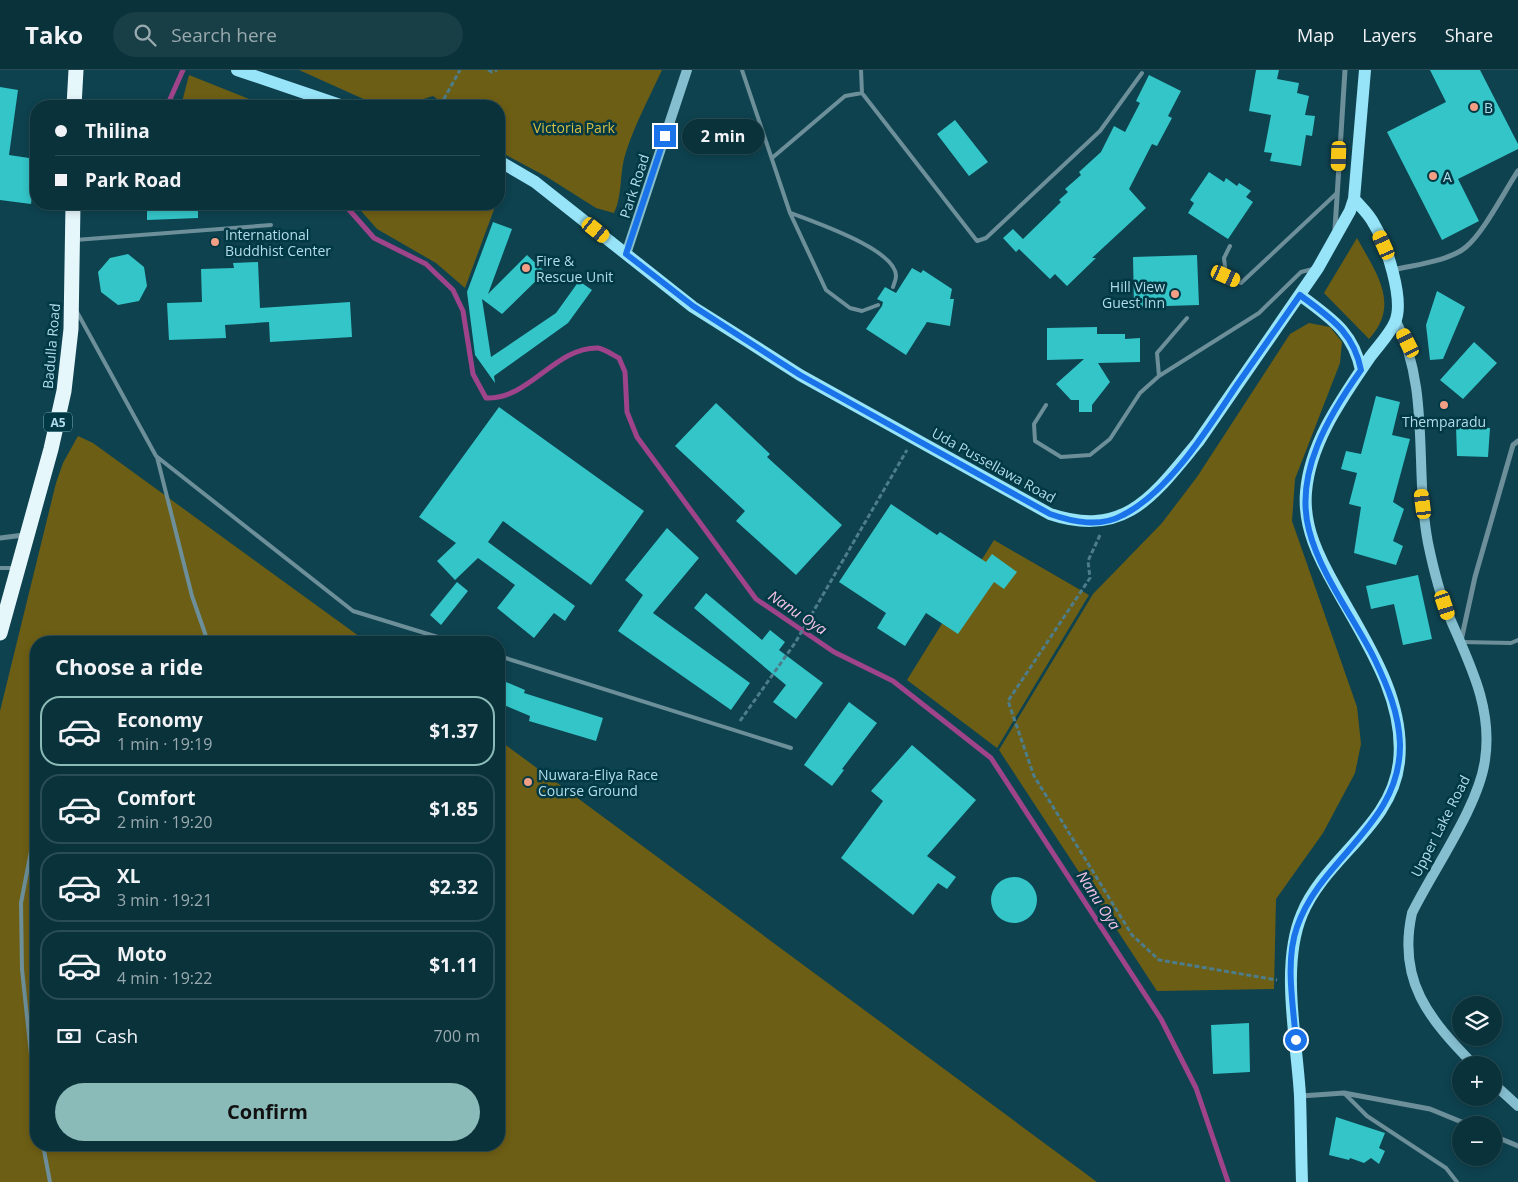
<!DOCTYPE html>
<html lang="en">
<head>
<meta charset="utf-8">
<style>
  :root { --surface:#0a323b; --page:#183e46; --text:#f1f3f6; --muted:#99aaaf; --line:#2a4d55; --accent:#8bbbb9 }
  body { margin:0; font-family:"Open Sans",sans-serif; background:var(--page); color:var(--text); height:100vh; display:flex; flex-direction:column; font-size:19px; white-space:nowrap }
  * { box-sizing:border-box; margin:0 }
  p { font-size:16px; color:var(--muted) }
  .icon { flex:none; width:28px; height:28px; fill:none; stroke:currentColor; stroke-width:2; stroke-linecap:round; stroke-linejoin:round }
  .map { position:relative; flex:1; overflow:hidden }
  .sheet { position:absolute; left:30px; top:566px; width:475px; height:515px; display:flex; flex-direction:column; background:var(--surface); border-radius:20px; box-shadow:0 2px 8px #0003,0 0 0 1px var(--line) }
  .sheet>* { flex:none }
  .hud { position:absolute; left:30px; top:30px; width:475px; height:110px; border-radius:20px; box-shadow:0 2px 8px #0003,0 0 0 1px var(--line); display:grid; align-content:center; height:110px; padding:0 25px; background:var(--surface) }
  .controls { position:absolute; left:1452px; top:926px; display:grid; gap:10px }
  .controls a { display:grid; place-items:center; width:50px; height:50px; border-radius:50%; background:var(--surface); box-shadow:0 2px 8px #0003,0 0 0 1px var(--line); font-size:25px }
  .end { position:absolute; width:22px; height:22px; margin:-11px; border:6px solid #1a73e8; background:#fff; box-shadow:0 0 0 2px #fff }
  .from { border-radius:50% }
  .bubble { position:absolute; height:35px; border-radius:18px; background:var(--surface); box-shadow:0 2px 8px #0003,0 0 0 1px var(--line); font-size:16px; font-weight:700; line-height:35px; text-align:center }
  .car { position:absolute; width:15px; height:30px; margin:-15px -8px; border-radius:6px; box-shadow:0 0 4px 1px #0007; background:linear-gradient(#f5c518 24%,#345 0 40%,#f5c518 0 76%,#345 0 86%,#f5c518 0) }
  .hud b { display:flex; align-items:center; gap:18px; height:48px; font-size:19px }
  .hud b+b { border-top:1px solid var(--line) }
  .hud i { width:12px; height:12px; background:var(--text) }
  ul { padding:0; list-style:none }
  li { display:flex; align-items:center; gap:15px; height:70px; margin:0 10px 8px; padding:0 15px; border:2px solid var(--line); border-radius:20px }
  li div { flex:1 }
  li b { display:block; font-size:19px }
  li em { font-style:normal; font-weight:700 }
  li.selected { border-color:var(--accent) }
  li>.icon { width:45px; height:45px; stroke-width:1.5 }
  h2 { padding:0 25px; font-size:22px; line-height:60px }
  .pay { display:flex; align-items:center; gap:12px; height:55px; padding:0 25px; font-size:19px }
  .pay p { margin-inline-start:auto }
  .action { display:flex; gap:10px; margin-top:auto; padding:10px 25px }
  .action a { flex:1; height:58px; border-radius:30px; background:var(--accent); color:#111; font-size:20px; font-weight:700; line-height:58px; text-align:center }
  header { display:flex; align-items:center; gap:30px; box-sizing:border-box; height:70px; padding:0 25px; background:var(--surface); border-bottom:1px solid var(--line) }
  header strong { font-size:24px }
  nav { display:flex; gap:28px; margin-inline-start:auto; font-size:18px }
  .search { width:350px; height:45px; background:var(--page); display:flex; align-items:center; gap:12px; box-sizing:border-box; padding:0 18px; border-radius:28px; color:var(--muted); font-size:19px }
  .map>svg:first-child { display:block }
</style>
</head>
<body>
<header>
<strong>Tako</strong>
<div class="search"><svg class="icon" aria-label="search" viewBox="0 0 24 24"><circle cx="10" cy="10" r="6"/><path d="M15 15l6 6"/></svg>Search here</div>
<nav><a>Map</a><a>Layers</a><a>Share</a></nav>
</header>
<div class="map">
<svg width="1518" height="1112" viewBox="0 0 1518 1112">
  <rect width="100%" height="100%" fill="#0e424f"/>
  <!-- green -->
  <path fill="#6d5e15" d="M299,0H662C650,26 635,54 626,82C619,102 623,124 614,143L596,138L547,107L499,81V36H447L433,26L411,33L407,36H379Z
    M189,5L267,36H181Z
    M355,134H496L465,218L436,193L377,159Z
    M1357,168C1376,203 1401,234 1369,269L1324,223Z
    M1309,253L1330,257L1342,272L1340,293L1295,409L1292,451L1357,637L1361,674L1355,703L1323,763L1276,829L1274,919L1157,921L999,680L1093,524L1162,453L1197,407L1290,264Z
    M78,366L93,373L367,572H36V1075H499V670L1097,1112H0V641L56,413L63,393Z
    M994,470L1089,525L997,678L907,610Z"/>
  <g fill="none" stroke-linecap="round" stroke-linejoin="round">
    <!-- stream -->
    <path stroke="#9f448a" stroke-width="5" d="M167,36L183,0
      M344,134L374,168L426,194L453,220L463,241L473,304L486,328C529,330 555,277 598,278C605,279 613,285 619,288L625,302L627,342L637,367L756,529L834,582L893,611L991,688L1161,949L1196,1018L1228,1112"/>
  </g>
  <!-- building -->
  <path fill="#33c5c8" d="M1256,0H1279L1277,9L1299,13L1297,23L1309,26L1305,45L1315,46L1312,66L1306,65L1301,96L1270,91L1272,83L1264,82L1271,45L1249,41Z
    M1430,0H1480L1518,74V79L1458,109L1479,151L1442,170L1387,62L1446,32Z
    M1149,5L1181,21L1168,46L1172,48L1157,76L1152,74L1129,119L1146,138L1092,188H1096L1067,216L1055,204L1050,209L1019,179L1016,182L1003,168L1013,159L1023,169L1061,132L1059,130L1068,122L1065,119L1081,105L1079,102L1101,82L1114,56L1125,62L1140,33L1136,31Z
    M0,17L18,20L9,85L36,89L31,134L0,130Z
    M955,50L988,92L969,106L937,64Z
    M1209,102L1224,112L1226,108L1237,116L1239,113L1251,121L1246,127L1253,132L1228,169L1188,143L1194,133L1190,130Z
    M147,134H198V148L147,150Z
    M493,152L512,159L488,224L527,185L545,202L502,244L482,229L491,287L556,243L579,211L592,220L568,253L494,306L495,313L475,285L467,222Z
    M128,184L144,197L147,216L139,231L118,235L101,222L98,202L110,188Z
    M1197,185L1199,235L1134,237L1133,187Z
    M258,192L260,238L350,232L352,267L270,272L269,252L225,255L226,268L169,270L167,233L202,232L201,199L234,198L233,193Z
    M912,198L921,203L923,200L952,219L950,229H954L950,256L927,252L906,285L866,259L882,236L883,232L877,229L885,217L896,223Z
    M1437,221L1465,237L1443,289L1430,290L1426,255Z
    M1097,257V264H1125V269L1140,268V292L1098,293L1110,312L1092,335V342H1079V330H1071L1056,314L1084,289L1047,290V258Z
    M1474,272L1497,293L1463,329L1440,310Z
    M1376,326L1400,332L1392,365L1410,369L1393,432L1404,439L1393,471L1403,476L1396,495L1354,483L1361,437L1349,434L1357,403L1341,399L1346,381L1361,384Z
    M716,333L770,384L767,387L842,455L796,505L736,451L745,441L675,376Z
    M499,337L644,441L591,515L503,451L488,472L575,536L565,551L554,543L534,568L497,538L515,515L478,488L455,510L437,491L456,473L419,447Z
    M1456,356L1490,358L1488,387L1457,386Z
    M891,434L937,465L940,462L986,492L992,484L1017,502L1004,519L994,512L958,564L926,543L905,576L877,558L886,543L839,512Z
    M667,458L699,488L653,543L750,613L731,640L618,561L643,525L625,510Z
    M1418,505L1432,569L1403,575L1394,534L1371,539L1366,516Z
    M457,512L468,521L441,555L430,545Z
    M706,523L762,570L770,560L785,572L779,580L823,613L796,649L773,632L786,615L694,538Z
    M499,609L525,620L524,623L603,648L596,671L529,651L530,646L499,633Z
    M849,632L877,653L842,699L844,700L832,716L804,695Z
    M912,675L976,730L927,786L956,807L947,819L938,813L913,845L841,788L883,731L871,721Z
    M991 830a23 23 0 1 1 46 0a23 23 0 1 1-46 0Z
    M1249,953L1250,1002L1213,1004L1211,955Z
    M1336,1047L1385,1063L1379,1078L1385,1081L1379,1094L1371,1088L1364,1093L1350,1088L1349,1090L1329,1085Z"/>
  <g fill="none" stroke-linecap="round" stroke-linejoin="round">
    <!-- path -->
    <path stroke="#4d7d8a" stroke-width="3" stroke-dasharray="5 2.5" stroke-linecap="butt" d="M488,0L492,2L497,0
      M440,36L460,0
      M1100,465L1088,491L1090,508L1008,631L1034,706L1132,865L1159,890L1277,910
      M740,651L795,573L907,380"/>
    <!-- lane -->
    <path stroke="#6c8f9a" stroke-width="4" d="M742,0L790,143L826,220L850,238L862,241L878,235
      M861,0L862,23
      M772,88L845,26L862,23L977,171L986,168L1100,61L1142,3
      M791,143C813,152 896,179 896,206C896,209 894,214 893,217
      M75,170L271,155
      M1230,176L1224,188L1226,206L1241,213L1337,123
      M77,242L156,386L353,541L454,572
      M1159,306L1157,283L1187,248
      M1046,335L1034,354L1035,371L1061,387L1090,385L1110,369L1140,323L1159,306L1259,243L1301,202L1313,199
      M157,387L192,526L208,572
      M0,498H13
      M1461,572L1511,573L1518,570
      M499,586L791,678
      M36,763L33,771L21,833L22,899L36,1032
      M1344,1023L1367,1046L1446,1098L1457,1112
      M43,1075L50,1112"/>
    <!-- street -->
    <path stroke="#6c8f9a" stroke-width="5" d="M1335,159L1345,0
      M1393,200C1413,195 1450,191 1466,177C1484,162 1504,122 1518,101
      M0,468L24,465
      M1461,571L1475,507L1513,375L1518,371
      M1301,1026L1344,1023L1430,1039L1469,1055
      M1494,1066L1518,1076"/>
    <!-- secondary -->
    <path stroke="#85becf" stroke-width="10" d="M626,184L687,0
      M1396,251C1431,319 1414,399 1428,473C1433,497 1439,523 1449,546C1469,593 1493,637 1485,690C1479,736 1433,800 1412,843C1397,911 1429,949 1474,995
      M1494,1014L1518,1036"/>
    <!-- primary -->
    <path stroke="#97e3f8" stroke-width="12" d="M237,0L343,36
      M499,91L535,112L693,237L747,271L800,305L1050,444C1125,469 1154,425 1198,372L1318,198L1350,141L1354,129L1365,0
      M1300,225C1330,248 1353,261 1361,300
      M1302,1112C1301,1083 1301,1054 1300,1026C1297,970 1280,896 1302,844C1325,788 1392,756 1399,692C1406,629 1365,570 1336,518C1319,488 1303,457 1306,422C1310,372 1343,327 1370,287C1378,276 1390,264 1395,252C1405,230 1386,174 1374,154C1369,144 1361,137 1354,129"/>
    <!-- highway -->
    <path stroke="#e6f7fc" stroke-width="15" d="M74,36L76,0
      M0,563L51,379L64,321L71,259L73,134"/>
  </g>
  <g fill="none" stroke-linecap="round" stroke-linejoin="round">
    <!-- route -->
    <path stroke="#1a73e8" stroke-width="6" d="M665,66L626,184L693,236L800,305L1050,444C1073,452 1100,458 1123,445C1169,422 1209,357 1237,315C1258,285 1279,255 1300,225C1330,248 1353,261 1361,300C1329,345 1294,403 1309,460C1320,504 1354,548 1374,588C1387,615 1399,643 1400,674C1401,755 1321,787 1297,857C1285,891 1293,934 1296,970"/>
  </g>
  <!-- markers -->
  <g fill="#f39f85" stroke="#003844" stroke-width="2">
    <circle cx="1474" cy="37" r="5"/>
    <circle cx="1433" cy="106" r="5"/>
    <circle cx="215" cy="172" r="5"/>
    <circle cx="526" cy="198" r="5"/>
    <circle cx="1175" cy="224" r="5"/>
    <circle cx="1444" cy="335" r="5"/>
    <circle cx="528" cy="712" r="5"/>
  </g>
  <g text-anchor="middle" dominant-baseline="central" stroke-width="5" stroke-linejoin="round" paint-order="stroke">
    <!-- shield labels -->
    <rect fill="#003844" stroke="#7dabb8" stroke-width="1" x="44" y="342.5" width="28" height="19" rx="4"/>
    <g font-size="12" font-weight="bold" fill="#b2dce9">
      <text x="58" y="352">A5</text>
    </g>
    <!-- poi labels -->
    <g font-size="14" fill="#b2dce9" stroke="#003844" text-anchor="start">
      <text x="1484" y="37">B</text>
      <text x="1443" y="106">A</text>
      <text x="225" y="164">International<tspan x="225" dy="16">Buddhist Center</tspan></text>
      <text x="536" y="190">Fire &amp;<tspan x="536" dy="16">Rescue Unit</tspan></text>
      <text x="1165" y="216" text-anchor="end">Hill View<tspan x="1165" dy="16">Guest Inn</tspan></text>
      <text x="1444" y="351" text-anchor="middle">Themparadu</text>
      <text x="538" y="704">Nuwara-Eliya Race<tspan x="538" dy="16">Course Ground</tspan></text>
    </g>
    <!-- park labels -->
    <g font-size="14" fill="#d8bf44" stroke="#003844">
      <text x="574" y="57">Victoria Park</text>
    </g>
    <!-- street labels -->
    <g font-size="14" fill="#b2dce9" stroke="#003844">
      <text transform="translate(634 116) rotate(-72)">Park Road</text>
      <text transform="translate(51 276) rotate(-85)">Badulla Road</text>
      <text transform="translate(994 395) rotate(29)">Uda Pussellawa Road</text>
      <text transform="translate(1440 756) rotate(-63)">Upper Lake Road</text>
    </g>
    <!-- water labels -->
    <g font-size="15" font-style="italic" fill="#f3c2e4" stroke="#003844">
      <text transform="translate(798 542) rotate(34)">Nanu Oya</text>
      <text transform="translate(1099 830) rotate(57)">Nanu Oya</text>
    </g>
  </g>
</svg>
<div class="controls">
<a><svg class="icon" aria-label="layers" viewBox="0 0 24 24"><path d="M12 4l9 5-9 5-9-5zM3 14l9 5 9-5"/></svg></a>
<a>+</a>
<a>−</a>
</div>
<i class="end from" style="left:1296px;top:970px"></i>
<i class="end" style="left:665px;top:66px"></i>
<div class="bubble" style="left:682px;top:49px;width:82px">2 min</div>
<i class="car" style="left:1339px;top:86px;rotate:182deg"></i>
<i class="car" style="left:596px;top:160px;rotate:129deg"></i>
<i class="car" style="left:1384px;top:175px;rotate:336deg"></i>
<i class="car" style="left:1226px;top:206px;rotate:114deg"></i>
<i class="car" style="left:1408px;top:273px;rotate:333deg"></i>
<i class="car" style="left:1423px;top:434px;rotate:353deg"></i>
<i class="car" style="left:1445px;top:535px;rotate:162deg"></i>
<div class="hud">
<b><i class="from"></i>Thilina</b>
<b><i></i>Park Road</b>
</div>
<section class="sheet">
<h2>Choose a ride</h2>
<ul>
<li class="selected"><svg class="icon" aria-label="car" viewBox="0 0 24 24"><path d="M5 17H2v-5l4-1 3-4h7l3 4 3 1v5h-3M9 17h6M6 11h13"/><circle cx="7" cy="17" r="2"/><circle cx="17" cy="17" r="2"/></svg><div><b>Economy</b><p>1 min · 19:19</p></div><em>$1.37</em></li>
<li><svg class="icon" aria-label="car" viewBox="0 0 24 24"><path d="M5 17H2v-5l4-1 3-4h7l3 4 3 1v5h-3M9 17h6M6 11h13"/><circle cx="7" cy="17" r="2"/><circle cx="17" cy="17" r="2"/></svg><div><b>Comfort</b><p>2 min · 19:20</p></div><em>$1.85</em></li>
<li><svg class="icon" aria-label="car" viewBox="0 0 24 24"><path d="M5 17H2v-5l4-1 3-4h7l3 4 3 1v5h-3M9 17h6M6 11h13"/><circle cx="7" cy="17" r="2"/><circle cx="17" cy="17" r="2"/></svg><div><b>XL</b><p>3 min · 19:21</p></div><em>$2.32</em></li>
<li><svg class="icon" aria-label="car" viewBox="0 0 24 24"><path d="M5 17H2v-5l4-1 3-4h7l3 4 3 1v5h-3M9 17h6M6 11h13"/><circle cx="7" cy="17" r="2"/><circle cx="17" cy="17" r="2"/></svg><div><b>Moto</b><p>4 min · 19:22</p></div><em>$1.11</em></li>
</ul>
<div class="pay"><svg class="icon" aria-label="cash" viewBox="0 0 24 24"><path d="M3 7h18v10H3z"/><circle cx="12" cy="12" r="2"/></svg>Cash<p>700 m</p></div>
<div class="action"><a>Confirm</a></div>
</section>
</div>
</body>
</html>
